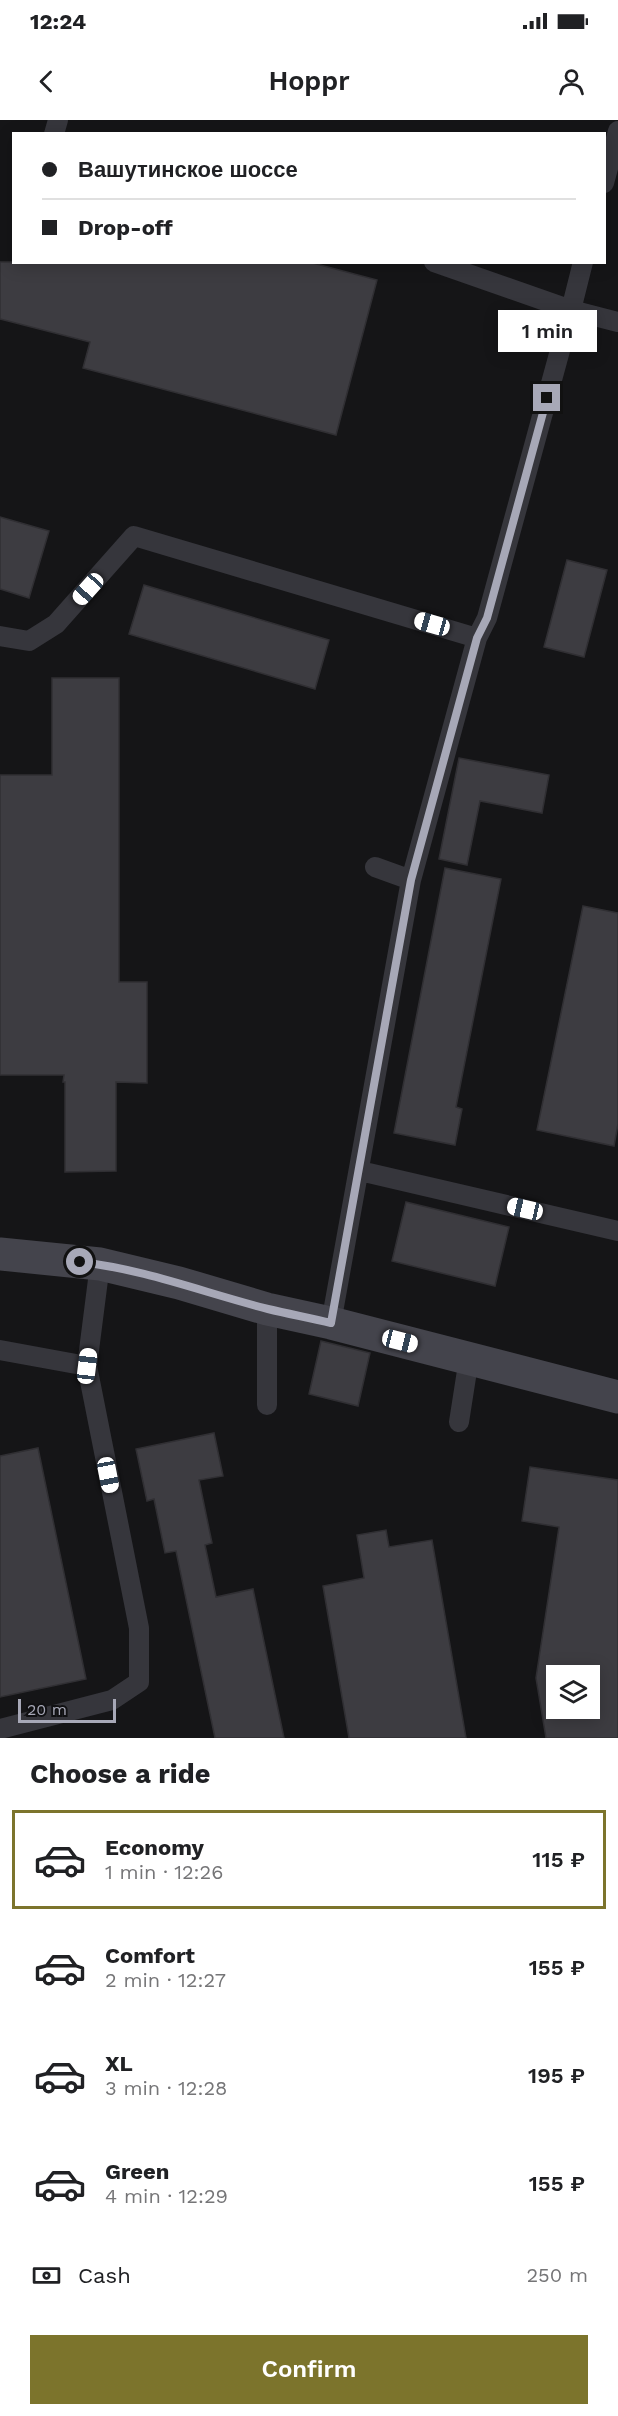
<!DOCTYPE html>
<html lang="en">
<head>
<meta charset="utf-8">
<style>
  :root { --surface:#fff; --page:#f2f2f2; --text:#202124; --muted:#757577; --line:#e0e0e0; --accent:#7c742c }
  body { margin:0; font-family:"Work Sans",sans-serif; background:var(--page); color:var(--text); height:100vh; display:flex; flex-direction:column; font-size:22px; white-space:nowrap }
  * { box-sizing:border-box; margin:0 }
  p { font-size:20px; color:var(--muted) }
  .icon { flex:none; width:33px; height:33px; fill:none; stroke:currentColor; stroke-width:2; stroke-linecap:round; stroke-linejoin:round }
  .map { position:relative; height:1618px; overflow:hidden }
  .panel { display:flex; flex-direction:column; background:var(--surface); flex:1 }
  .panel>* { flex:none }
  .top-card { position:absolute; left:12px; top:12px; width:594px; height:132px; border-radius:0px; box-shadow:0 3px 15px #0003; display:grid; align-content:center; height:132px; padding:0 30px; background:var(--surface) }
  .controls { position:absolute; left:546px; top:1545px; display:grid; gap:12px }
  .controls a { display:grid; place-items:center; width:54px; height:54px; border-radius:0px; background:var(--surface); box-shadow:0 3px 15px #0003; font-size:30px }
  .scale { position:absolute; left:18px; bottom:15px; width:98px; box-sizing:border-box; padding-left:6px; border:3px solid #a7a8b7; border-top:0; font-size:16px; line-height:21px; white-space:nowrap; color:#a7a8b7; -webkit-text-stroke:4px #101012; paint-order:stroke }
  .end { position:absolute; width:27px; height:27px; margin:-14px; border:8px solid #a7a8b7; background:#111; box-shadow:0 0 0 3px #111 }
  .from { border-radius:50% }
  .bubble { position:absolute; height:42px; border-radius:0px; background:var(--surface); box-shadow:0 3px 15px #0003; font-size:20px; font-weight:600; line-height:42px; text-align:center }
  .car { position:absolute; width:18px; height:36px; margin:-18px -9px; border-radius:8px; box-shadow:0 0 4px 2px #0007; background:linear-gradient(#fff 24%,#345 0 40%,#fff 0 76%,#345 0 86%,#fff 0) }
  .top-card b { display:flex; align-items:center; gap:21px; height:57px; font-size:22px }
  .top-card b+b { border-top:2px solid var(--line) }
  .top-card i { width:15px; height:15px; background:var(--text) }
  ul { padding:0; list-style:none }
  li { display:flex; align-items:center; gap:18px; height:99px; margin:0 12px 9px; padding:0 18px; border:3px solid transparent; border-radius:0px }
  li div { flex:1 }
  li b { display:block; font-size:22px }
  li em { font-style:normal; font-weight:600 }
  li.selected { border-color:var(--accent) }
  li>.icon { width:54px; height:54px; stroke-width:1.5 }
  h2 { padding:0 30px; font-size:27px; line-height:72px }
  .pay { display:flex; align-items:center; gap:15px; height:66px; padding:0 30px; font-size:22px }
  .pay p { margin-inline-start:auto }
  .button { display:flex; gap:12px; margin-top:auto; padding:12px 30px }
  .button a { flex:1; height:69px; border-radius:0px; background:var(--accent); color:#fff; font-size:24px; font-weight:600; line-height:69px; text-align:center }
  .status { display:flex; justify-content:space-between; align-items:center; height:42px; padding:0 30px; background:var(--surface); direction:ltr }
  .status svg { height:16px; fill:currentColor }
  header { display:flex; justify-content:space-between; align-items:center; height:78px; padding:0 30px; background:var(--surface); font-size:27px; font-weight:600 }
  .map>svg:first-child { display:block }
</style>
</head>
<body>
<div class="status"><b>12:24</b><svg viewBox="0 0 49 12"><path d="M0 12V9h3v3zM5 12V6h3v6zM10 12V3h3v9zM15 12V0h3v12zM26 1h20v11H26zM47 4h2v5h-2z"/></svg></div>
<header><svg class="icon" aria-label="back" viewBox="0 0 24 24"><path d="M15 5l-7 7 7 7"/></svg>Hoppr<svg class="icon" aria-label="person" viewBox="0 0 24 24"><circle cx="12" cy="8" r="4"/><path d="M4 21q1-7 8-7t8 7"/></svg></header>
<div class="map">
<svg width="618" height="1618" viewBox="0 0 618 1618">
  <rect width="100%" height="100%" fill="#151517"/>
  <!-- building -->
  <path fill="#3d3c41" stroke="#302f33" stroke-width="1.5" fill-rule="evenodd" d="M0,142H309L377,160L336,315L83,248L90,222L0,199Z
    M0,397L49,411L29,478L0,469Z
    M567,440L607,450L584,537L544,527Z
    M144,465L329,520L315,569L129,514Z
    M52,558H119V862H147V963L116,962V1051L65,1052V962H63L64,955H0V655H52Z
    M459,638L549,655L542,693L480,681L467,745L439,739Z
    M445,748L501,759L456,987L462,989L455,1025L394,1013Z
    M583,786L618,793V1004L614,1026L537,1010Z
    M406,1082L509,1107L495,1166L392,1141Z
    M321,1221L370,1233L358,1286L309,1274Z
    M214,1313L223,1356L199,1360L212,1423L205,1425L216,1477L253,1469L284,1618H215L176,1431L165,1433L154,1379L147,1381L136,1329Z
    M38,1328L86,1559L0,1577V1336Z
    M530,1347L618,1360V1618H546L536,1558L559,1407L522,1401ZM556,1556H590V1588H556Z
    M386,1410L389,1427L432,1420L466,1618H349L323,1466L364,1458L357,1415Z"/>
  <g fill="none" stroke-linecap="round" stroke-linejoin="round">
    <!-- lane -->
    <path stroke="#36363c" stroke-width="20" d="M54,14L58,0
      M604,63L618,11
      M434,142L571,190L583,142
      M0,516L29,521L56,504L134,416L477,518
      M375,747L411,760
      M360,1051L618,1111
      M331,1203L411,760L477,518L487,498L571,190L618,202
      M0,1230L87,1246
      M267,1285V1189
      M459,1302L469,1238
      M0,1609L112,1580L139,1562V1508L87,1246L100,1144"/>
    <!-- secondary -->
    <path stroke="#44444c" stroke-width="33" d="M0,1134L100,1144L179,1163L267,1189L331,1203L618,1277"/>
  </g>
  <g fill="none" stroke-linecap="round" stroke-linejoin="round">
    <!-- route -->
    <path stroke="#a7a8b7" stroke-width="8" d="M80,1142C144,1149 205,1173 268,1189C289,1194 310,1198 331,1203L411,760L477,518L487,498L547,278"/>
  </g>
</svg>
<div class="controls">
<a><svg class="icon" aria-label="layers" viewBox="0 0 24 24"><path d="M12 4l9 5-9 5-9-5zM3 14l9 5 9-5"/></svg></a>
</div>
<div class="scale">20 m</div>
<i class="end from" style="left:80px;top:1142px"></i>
<i class="end" style="left:547px;top:278px"></i>
<div class="bubble" style="left:498px;top:190px;width:99px">1 min</div>
<i class="car" style="left:88px;top:469px;rotate:222deg"></i>
<i class="car" style="left:432px;top:504px;rotate:286deg"></i>
<i class="car" style="left:525px;top:1089px;rotate:283deg"></i>
<i class="car" style="left:400px;top:1221px;rotate:104deg"></i>
<i class="car" style="left:87px;top:1246px;rotate:7deg"></i>
<i class="car" style="left:108px;top:1355px;rotate:169deg"></i>
<div class="top-card">
<b><i class="from"></i>Вашутинское шоссе</b>
<b><i></i>Drop-off</b>
</div>
</div>
<section class="panel">
<h2>Choose a ride</h2>
<ul>
<li class="selected"><svg class="icon" aria-label="car" viewBox="0 0 24 24"><path d="M5 17H2v-5l4-1 3-4h7l3 4 3 1v5h-3M9 17h6M6 11h13"/><circle cx="7" cy="17" r="2"/><circle cx="17" cy="17" r="2"/></svg><div><b>Economy</b><p>1 min · 12:26</p></div><em>115 ₽</em></li>
<li><svg class="icon" aria-label="car" viewBox="0 0 24 24"><path d="M5 17H2v-5l4-1 3-4h7l3 4 3 1v5h-3M9 17h6M6 11h13"/><circle cx="7" cy="17" r="2"/><circle cx="17" cy="17" r="2"/></svg><div><b>Comfort</b><p>2 min · 12:27</p></div><em>155 ₽</em></li>
<li><svg class="icon" aria-label="car" viewBox="0 0 24 24"><path d="M5 17H2v-5l4-1 3-4h7l3 4 3 1v5h-3M9 17h6M6 11h13"/><circle cx="7" cy="17" r="2"/><circle cx="17" cy="17" r="2"/></svg><div><b>XL</b><p>3 min · 12:28</p></div><em>195 ₽</em></li>
<li><svg class="icon" aria-label="car" viewBox="0 0 24 24"><path d="M5 17H2v-5l4-1 3-4h7l3 4 3 1v5h-3M9 17h6M6 11h13"/><circle cx="7" cy="17" r="2"/><circle cx="17" cy="17" r="2"/></svg><div><b>Green</b><p>4 min · 12:29</p></div><em>155 ₽</em></li>
</ul>
<div class="pay"><svg class="icon" aria-label="cash" viewBox="0 0 24 24"><path d="M3 7h18v10H3z"/><circle cx="12" cy="12" r="2"/></svg>Cash<p>250 m</p></div>
<div class="button"><a>Confirm</a></div>
</section>
</body>
</html>
